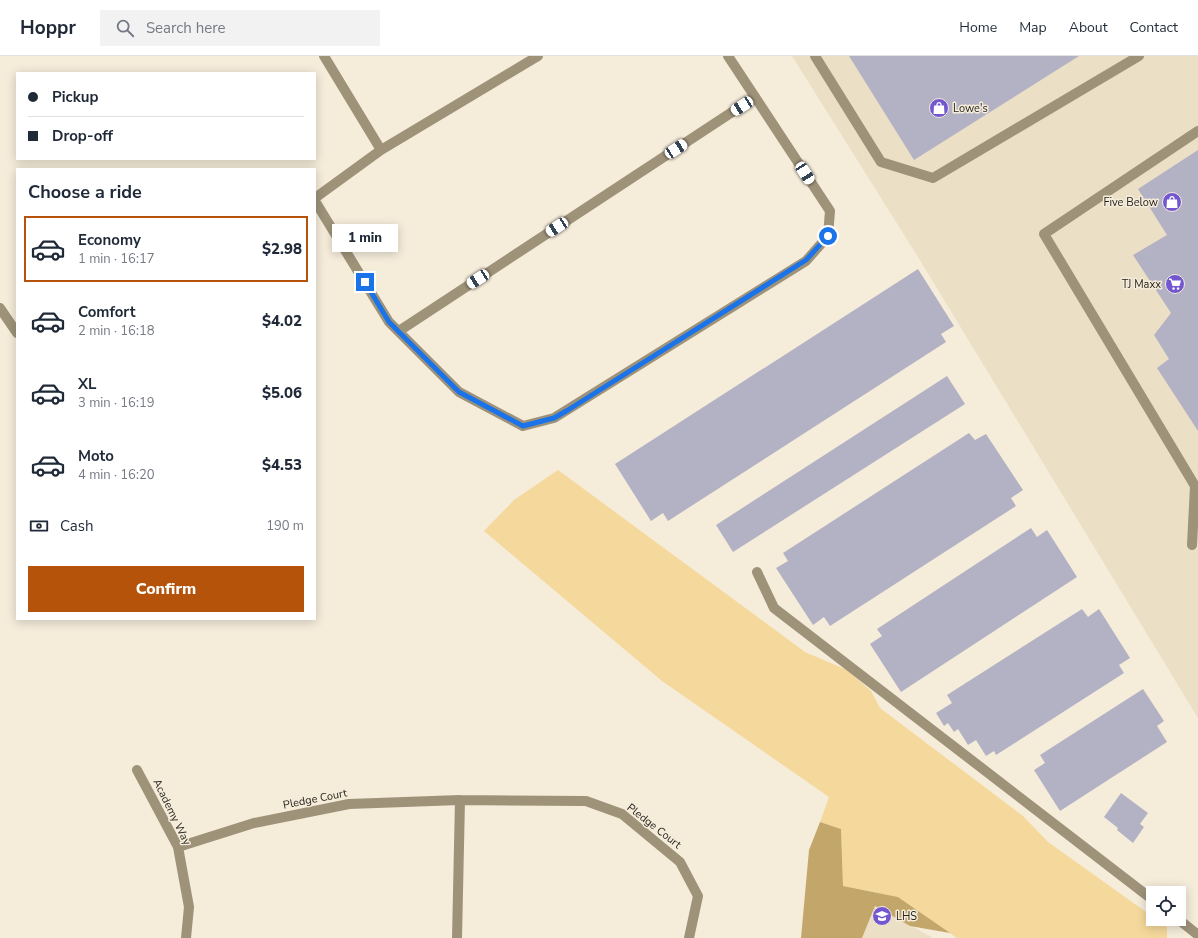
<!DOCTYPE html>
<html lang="en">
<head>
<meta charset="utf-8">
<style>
  :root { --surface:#fff; --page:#f2f2f3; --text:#1f2937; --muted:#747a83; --line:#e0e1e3; --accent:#b45309 }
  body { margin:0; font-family:"Nunito Sans",sans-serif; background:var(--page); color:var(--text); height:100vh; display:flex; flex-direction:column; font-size:15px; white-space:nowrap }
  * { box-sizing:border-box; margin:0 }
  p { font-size:13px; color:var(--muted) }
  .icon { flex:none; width:22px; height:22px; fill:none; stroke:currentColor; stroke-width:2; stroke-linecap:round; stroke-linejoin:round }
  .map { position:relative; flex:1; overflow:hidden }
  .details { position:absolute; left:16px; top:112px; width:300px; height:452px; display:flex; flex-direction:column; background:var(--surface); border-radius:0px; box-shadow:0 2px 10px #0003 }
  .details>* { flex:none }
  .top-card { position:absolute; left:16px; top:16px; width:300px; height:88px; border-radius:0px; box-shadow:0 2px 10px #0003; display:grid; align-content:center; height:88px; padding:0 12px; background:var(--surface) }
  .buttons { position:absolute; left:1146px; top:830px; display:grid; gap:8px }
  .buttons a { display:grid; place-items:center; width:40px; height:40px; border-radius:0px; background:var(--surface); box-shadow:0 2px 10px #0003; font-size:20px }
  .end { position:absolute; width:18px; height:18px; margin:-9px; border:5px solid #1a73e8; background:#fff; box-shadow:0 0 0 2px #fff }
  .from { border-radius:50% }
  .bubble { position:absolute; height:28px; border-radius:0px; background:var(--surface); box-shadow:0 2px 10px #0003; font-size:13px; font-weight:800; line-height:28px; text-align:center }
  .car { position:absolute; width:12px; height:24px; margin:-12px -6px; border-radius:5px; box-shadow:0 0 3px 1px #0007; background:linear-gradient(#fff 24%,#345 0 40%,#fff 0 76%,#345 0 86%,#fff 0) }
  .top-card b { display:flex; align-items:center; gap:14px; height:38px; font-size:15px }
  .top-card b+b { border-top:1px solid var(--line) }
  .top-card i { width:10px; height:10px; background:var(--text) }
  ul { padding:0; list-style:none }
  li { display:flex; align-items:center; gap:12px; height:66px; margin:0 8px 6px; padding:0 4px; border:2px solid transparent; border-radius:0px }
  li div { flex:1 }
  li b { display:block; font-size:15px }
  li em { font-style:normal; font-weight:800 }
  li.selected { border-color:var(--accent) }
  li>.icon { width:36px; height:36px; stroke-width:1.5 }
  h2 { padding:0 12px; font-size:18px; line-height:48px }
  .pay { display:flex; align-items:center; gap:10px; height:44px; padding:0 12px; font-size:15px }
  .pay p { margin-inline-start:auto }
  .cta { display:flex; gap:8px; margin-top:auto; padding:8px 12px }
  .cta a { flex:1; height:46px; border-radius:0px; background:var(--accent); color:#fff; font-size:16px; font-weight:800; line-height:46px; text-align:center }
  header { display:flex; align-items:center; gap:24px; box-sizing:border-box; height:56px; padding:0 20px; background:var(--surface); border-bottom:1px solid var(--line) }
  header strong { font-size:19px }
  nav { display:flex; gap:22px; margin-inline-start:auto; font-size:14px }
  .search { width:280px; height:36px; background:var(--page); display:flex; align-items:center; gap:10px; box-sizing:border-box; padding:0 14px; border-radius:0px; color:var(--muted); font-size:15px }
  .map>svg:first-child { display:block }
</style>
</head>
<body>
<header>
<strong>Hoppr</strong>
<div class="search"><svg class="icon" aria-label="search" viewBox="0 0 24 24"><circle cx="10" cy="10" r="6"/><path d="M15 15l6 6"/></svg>Search here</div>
<nav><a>Home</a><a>Map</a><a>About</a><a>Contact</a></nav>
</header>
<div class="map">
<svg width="1198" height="882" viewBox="0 0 1198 882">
  <rect width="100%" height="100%" fill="#f5ecda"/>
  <!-- built -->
  <path fill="#ebdfc6" d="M792,0H1198V662L918,201Z
    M875,850L933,882H862Z"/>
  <!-- green -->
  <path fill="#f5d89b" d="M558,414L805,596L847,614L871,635L880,652L1023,760L1048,786L1153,861V863H1156L1167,871V882H957L898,841L843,830L841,773L820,766L829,741L662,625L484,475L514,444Z"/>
  <!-- forest -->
  <path fill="#c3a66a" d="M820,766L841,773L843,830L898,841L950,877L910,870L875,850L862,882H801L809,794Z"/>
  <!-- building -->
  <path fill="#b3b2c4" d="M849,0H1079L914,104Z
    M1198,94V375L1157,312L1169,303L1154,279L1171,257L1133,199L1167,179L1138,133Z
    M918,213L954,270L941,278L946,286L668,465L663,457L651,465L615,408Z
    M947,320L965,348L733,496L716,469Z
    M969,377L975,384L986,378L1023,434L1011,442L1016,450L830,570L824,561L813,569L776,512L788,505L783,497Z
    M1031,472L1037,481L1047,474L1077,521L901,636L870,588L882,580L877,573Z
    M1082,553L1088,561L1099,553L1130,602L1119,609L1124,617L996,699L994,695L986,700L976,684L968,689L958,673L954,676L948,667L944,670L936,657L952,647L947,639Z
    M1143,633L1164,665L1157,670L1167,686L1060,755L1034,714L1045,707L1040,699Z
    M1121,737L1148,757L1140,768L1144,771L1133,787L1117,774L1118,772L1104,761Z"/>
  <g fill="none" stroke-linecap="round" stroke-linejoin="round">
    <!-- minor -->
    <path stroke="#9e9279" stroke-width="10" d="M815,0L881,106L933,122L1139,0
      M381,94L538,0
      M315,142L381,94L324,0
      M315,145L389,266L459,336L523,370L554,362L806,205L828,180L830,155L728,0
      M0,252L17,277
      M399,275L755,41
      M1192,489L1195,430L1044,178L1198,75
      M757,516L774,552L1153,844
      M137,714L178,791L189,851L186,882
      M178,791L254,767L349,748L460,744L586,745L622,758L680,806L698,840L689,882
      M1178,863L1198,879
      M457,882L460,744"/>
  </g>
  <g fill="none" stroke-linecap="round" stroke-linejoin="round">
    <!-- route -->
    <path stroke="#1a73e8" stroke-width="5" d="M365,226L389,266L459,336L523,370L554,362L568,354L806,204L828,180"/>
  </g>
  <!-- icons -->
  <defs>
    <symbol id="shop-disc" viewBox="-11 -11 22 22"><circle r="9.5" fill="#7257d0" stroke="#f5ecda"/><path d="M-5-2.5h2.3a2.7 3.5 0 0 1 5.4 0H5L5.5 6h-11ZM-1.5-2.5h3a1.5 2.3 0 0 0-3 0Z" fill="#fff"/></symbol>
    <symbol id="supermarket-disc" viewBox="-11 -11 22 22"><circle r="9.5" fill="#7257d0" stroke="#f5ecda"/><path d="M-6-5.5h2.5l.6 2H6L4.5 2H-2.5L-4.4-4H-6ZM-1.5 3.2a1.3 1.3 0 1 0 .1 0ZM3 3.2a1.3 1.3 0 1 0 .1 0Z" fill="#fff"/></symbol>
    <symbol id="school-disc" viewBox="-11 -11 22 22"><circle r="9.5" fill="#7257d0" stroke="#f5ecda"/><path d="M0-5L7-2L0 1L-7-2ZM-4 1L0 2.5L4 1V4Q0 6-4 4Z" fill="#fff"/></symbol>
  </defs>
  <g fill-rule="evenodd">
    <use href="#shop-disc" x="928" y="41" width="22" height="22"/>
    <use href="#shop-disc" x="1161" y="135" width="22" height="22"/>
    <use href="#supermarket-disc" x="1164" y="217" width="22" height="22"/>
    <use href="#school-disc" x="871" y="849" width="22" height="22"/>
  </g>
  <g text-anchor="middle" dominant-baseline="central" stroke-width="3" stroke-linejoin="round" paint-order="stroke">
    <!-- poi labels -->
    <g font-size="11" fill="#27241e" stroke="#f5ecda" text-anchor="start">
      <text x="953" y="52">Lowe's</text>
      <text x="1158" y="146" text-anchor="end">Five Below</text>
      <text x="1161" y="228" text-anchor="end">TJ Maxx</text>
      <text x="896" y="860">LHS</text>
    </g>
    <!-- street labels -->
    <g font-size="11" fill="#27241e" stroke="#f5ecda">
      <text transform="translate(315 743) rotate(-11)">Pledge Court</text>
      <text transform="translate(172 756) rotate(64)">Academy Way</text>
      <text transform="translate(654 770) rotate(38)">Pledge Court</text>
    </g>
  </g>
</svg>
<div class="buttons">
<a><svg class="icon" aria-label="locate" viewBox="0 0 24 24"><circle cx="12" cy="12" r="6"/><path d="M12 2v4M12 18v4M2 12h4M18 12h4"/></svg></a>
</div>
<i class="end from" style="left:828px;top:180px"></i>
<i class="end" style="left:365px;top:226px"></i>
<div class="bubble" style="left:332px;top:168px;width:66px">1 min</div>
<i class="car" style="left:742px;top:50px;rotate:237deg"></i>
<i class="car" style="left:676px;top:93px;rotate:57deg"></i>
<i class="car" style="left:805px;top:117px;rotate:147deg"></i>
<i class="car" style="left:557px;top:171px;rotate:237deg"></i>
<i class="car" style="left:478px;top:223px;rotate:237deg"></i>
<div class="top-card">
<b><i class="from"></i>Pickup</b>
<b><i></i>Drop-off</b>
</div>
<section class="details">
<h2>Choose a ride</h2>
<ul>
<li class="selected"><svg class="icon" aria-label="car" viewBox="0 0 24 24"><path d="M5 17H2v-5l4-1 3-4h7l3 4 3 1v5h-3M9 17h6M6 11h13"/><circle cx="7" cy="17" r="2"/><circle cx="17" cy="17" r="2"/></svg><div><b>Economy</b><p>1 min · 16:17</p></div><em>$2.98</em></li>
<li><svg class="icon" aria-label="car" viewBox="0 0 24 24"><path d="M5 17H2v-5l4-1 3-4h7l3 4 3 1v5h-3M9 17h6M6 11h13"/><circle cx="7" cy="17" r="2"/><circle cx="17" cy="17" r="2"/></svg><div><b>Comfort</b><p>2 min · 16:18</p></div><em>$4.02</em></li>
<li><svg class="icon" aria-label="car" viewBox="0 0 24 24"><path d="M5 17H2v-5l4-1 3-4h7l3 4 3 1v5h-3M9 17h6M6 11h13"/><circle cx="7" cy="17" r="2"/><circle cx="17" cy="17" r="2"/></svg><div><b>XL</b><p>3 min · 16:19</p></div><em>$5.06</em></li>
<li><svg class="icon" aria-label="car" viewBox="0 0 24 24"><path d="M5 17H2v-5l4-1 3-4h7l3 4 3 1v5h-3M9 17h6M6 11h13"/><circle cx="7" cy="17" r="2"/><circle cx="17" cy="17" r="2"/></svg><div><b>Moto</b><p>4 min · 16:20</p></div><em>$4.53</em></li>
</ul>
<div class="pay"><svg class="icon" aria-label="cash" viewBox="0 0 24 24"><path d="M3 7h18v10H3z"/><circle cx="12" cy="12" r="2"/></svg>Cash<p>190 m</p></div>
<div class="cta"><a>Confirm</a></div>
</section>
</div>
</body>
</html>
